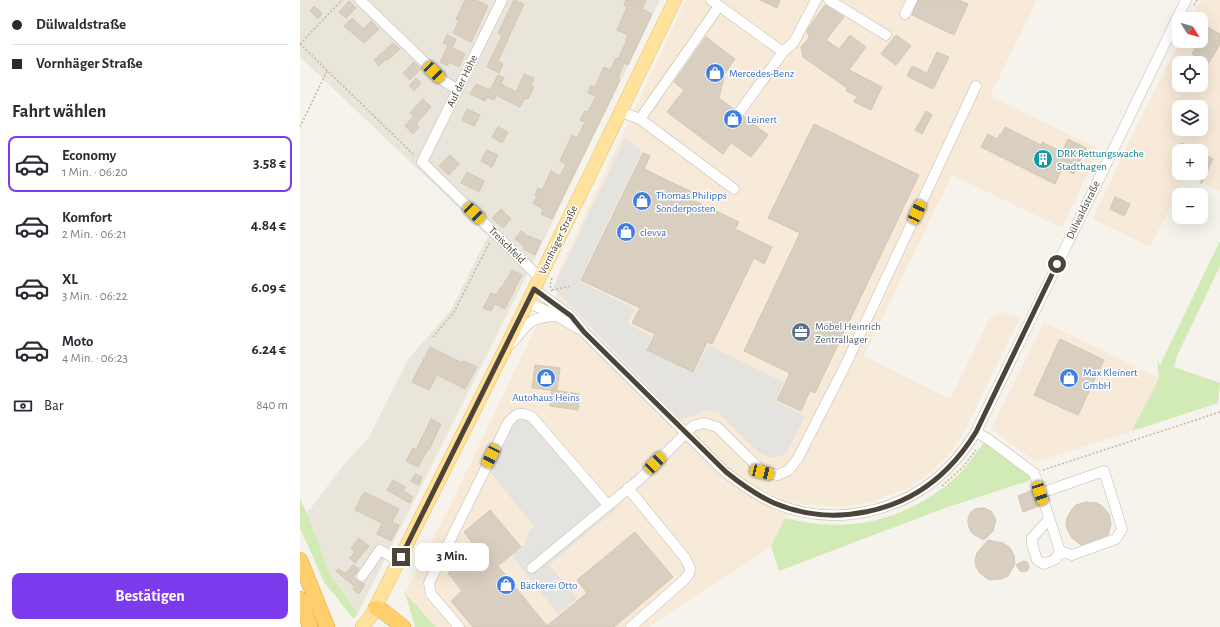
<!DOCTYPE html>
<html lang="de">
<head>
<meta charset="utf-8">
<style>
  :root { --surface:#fff; --page:#f7f7f7; --text:#2b2b33; --muted:#7c7c81; --line:#e1e1e2; --accent:#7c3aed }
  body { margin:0; font-family:"Alegreya Sans",sans-serif; background:var(--page); color:var(--text); height:100vh; display:flex; flex-direction:column; font-size:15px; white-space:nowrap }
  * { box-sizing:border-box; margin:0 }
  p { font-size:13px; color:var(--muted) }
  .icon { flex:none; width:22px; height:22px; fill:none; stroke:currentColor; stroke-width:2; stroke-linecap:round; stroke-linejoin:round }
  .map { position:relative; flex:1; overflow:hidden }
  .sheet { display:flex; flex-direction:column; background:var(--surface); width:300px }
  .sheet>* { flex:none }
  .guide { display:grid; align-content:center; height:88px; padding:0 12px; background:var(--surface) }
  .needle { width:26px; rotate:127deg }
  .tools { position:absolute; left:872px; top:12px; display:grid; gap:8px }
  .tools a { display:grid; place-items:center; width:36px; height:36px; border-radius:8px; background:var(--surface); box-shadow:0 4px 16px #0002; font-size:20px }
  .end { position:absolute; width:18px; height:18px; margin:-9px; border:5px solid #4b4439; background:#fff; box-shadow:0 0 0 2px #fff }
  .from { border-radius:50% }
  .bubble { position:absolute; height:28px; border-radius:8px; background:var(--surface); box-shadow:0 4px 16px #0002; font-size:13px; font-weight:600; line-height:28px; text-align:center }
  .car { position:absolute; width:12px; height:24px; margin:-12px -6px; border-radius:5px; box-shadow:0 0 3px 1px #0007; background:linear-gradient(#f5c518 24%,#345 0 40%,#f5c518 0 76%,#345 0 86%,#f5c518 0) }
  .guide b { display:flex; align-items:center; gap:14px; height:38px; font-size:15px }
  .guide b+b { border-top:1px solid var(--line) }
  .guide i { width:10px; height:10px; background:var(--text) }
  ul { padding:0; list-style:none }
  li { display:flex; align-items:center; gap:12px; height:56px; margin:0 8px 6px; padding:0 4px; border:2px solid transparent; border-radius:8px }
  li div { flex:1 }
  li b { display:block; font-size:15px }
  li em { font-style:normal; font-weight:600 }
  li.current { border-color:var(--accent) }
  li>.icon { width:36px; height:36px; stroke-width:1.5 }
  h2 { padding:0 12px; font-size:18px; line-height:48px }
  .pay { display:flex; align-items:center; gap:10px; height:44px; padding:0 12px; font-size:15px }
  .pay p { margin-inline-start:auto }
  .button { display:flex; gap:8px; margin-top:auto; padding:8px 12px }
  .button a { flex:1; height:46px; border-radius:8px; background:var(--accent); color:#fff; font-size:16px; font-weight:600; line-height:46px; text-align:center }
  main { display:flex; flex:1; min-height:0 }
  .map>svg:first-child { display:block }
</style>
</head>
<body>
<main>
<section class="sheet">
<div class="guide">
<b><i class="from"></i>Dülwaldstraße</b>
<b><i></i>Vornhäger Straße</b>
</div>
<h2>Fahrt wählen</h2>
<ul>
<li class="current"><svg class="icon" aria-label="car" viewBox="0 0 24 24"><path d="M5 17H2v-5l4-1 3-4h7l3 4 3 1v5h-3M9 17h6M6 11h13"/><circle cx="7" cy="17" r="2"/><circle cx="17" cy="17" r="2"/></svg><div><b>Economy</b><p>1 Min. · 06:20</p></div><em>3.58 €</em></li>
<li><svg class="icon" aria-label="car" viewBox="0 0 24 24"><path d="M5 17H2v-5l4-1 3-4h7l3 4 3 1v5h-3M9 17h6M6 11h13"/><circle cx="7" cy="17" r="2"/><circle cx="17" cy="17" r="2"/></svg><div><b>Komfort</b><p>2 Min. · 06:21</p></div><em>4.84 €</em></li>
<li><svg class="icon" aria-label="car" viewBox="0 0 24 24"><path d="M5 17H2v-5l4-1 3-4h7l3 4 3 1v5h-3M9 17h6M6 11h13"/><circle cx="7" cy="17" r="2"/><circle cx="17" cy="17" r="2"/></svg><div><b>XL</b><p>3 Min. · 06:22</p></div><em>6.09 €</em></li>
<li><svg class="icon" aria-label="car" viewBox="0 0 24 24"><path d="M5 17H2v-5l4-1 3-4h7l3 4 3 1v5h-3M9 17h6M6 11h13"/><circle cx="7" cy="17" r="2"/><circle cx="17" cy="17" r="2"/></svg><div><b>Moto</b><p>4 Min. · 06:23</p></div><em>6.24 €</em></li>
</ul>
<div class="pay"><svg class="icon" aria-label="cash" viewBox="0 0 24 24"><path d="M3 7h18v10H3z"/><circle cx="12" cy="12" r="2"/></svg>Bar<p>840 m</p></div>
<div class="button"><a>Bestätigen</a></div>
</section>
<div class="map">
<svg width="920" height="627" viewBox="0 0 920 627">
  <rect width="100%" height="100%" fill="#f6f3ec"/>
  <!-- residential -->
  <path fill="#eae5da" d="M0,0H360L235,258L58,613L30,575L7,513L45,463L68,439L109,358L151,310L188,236L0,57Z"/>
  <!-- commercial -->
  <path fill="#f7ead8" fill-rule="evenodd" d="M386,0H737L690,96L799,149L762,228L652,175L564,356L650,399L690,318L702,312L720,318L662,436L649,454L632,471L611,487L568,503L547,507L506,505L493,502L471,546L349,627H136L105,593L148,510L234,331L258,292L253,288L259,270Z
    M901,0H920V191L886,175L850,247L793,219L828,144L880,41H901V19H891ZM879,63H901V85H879ZM879,107H901V129H879ZM879,151H901V173H879Z
    M744,322L859,378L832,431L736,462L691,429Z"/>
  <!-- green -->
  <path fill="#d2eab5" d="M920,241V266L877,356L874,367L920,383L918,403L832,431L859,378L857,360L860,365Z
    M684,442H685L727,472L731,480L645,508L479,571L471,546L485,518C536,531 583,526 628,498C640,490 652,482 662,471C670,462 677,452 684,442Z
    M0,499L7,513L30,575L58,613L54,619L24,582L0,528Z
    M105,593L136,627H115Z"/>
  <!-- parking -->
  <path fill="#e5e3e0" d="M325,138L342,151L279,281L335,309L328,324L352,336L346,350L394,373L408,345L484,382L475,401L505,416L488,450L483,455L477,457L471,458L458,452L419,413L406,410L387,418H380L253,288Z
    M236,415L316,509L249,565L277,598L258,614L212,556L225,544L229,531L234,526L183,464L206,418Z"/>
  <!-- building -->
  <path fill="#d8cfc1" stroke="#d3c7b4" d="M165,0H176L188,6L171,42L153,33L159,20L156,19Z
    M214,0L224,4L198,61L203,64L199,73L187,67L202,35L198,33Z
    M326,0H346L342,9L352,14L328,65L324,63L318,78L320,80L252,219L241,214L243,209L233,203L237,196L235,195L238,188L242,190L251,171L260,176L266,164L260,161L272,135L277,138L285,122L280,120L285,111L288,112L296,96L288,93L291,85L295,87L304,67L310,70L316,58L318,59L326,42L325,41L328,35L317,30L327,7L324,5Z
    M460,0H480L477,8Z
    M618,0H659L668,4L654,35L612,15Z
    M49,1L56,8L46,18L39,12Z
    M525,5L544,17L526,40L539,49L550,35L566,47L549,70L582,87L571,110L554,102L557,96L546,91L547,88L503,57L501,47L509,38L507,30Z
    M14,6L22,13L18,19L10,11Z
    M52,18L64,29L71,21L79,29L64,43L44,26Z
    M907,27L920,34V44L909,63L892,54L899,41H901V37Z
    M147,35L156,39L152,48L165,54L159,67L149,62L147,66L140,62L148,46L143,43Z
    M596,35L611,46L596,65L581,54Z
    M406,37L435,59L423,76L424,78L419,98L435,110L437,115L443,116L468,135L451,157L431,143L423,154L367,112L384,90L374,82Z
    M93,43L100,49L88,60L86,59L79,66L74,60Z
    M637,52L649,57L633,89L607,76L612,66L627,73Z
    M114,62L121,69L110,80L103,73Z
    M224,74L234,78L231,85L234,87L228,99L225,98L220,107L196,95L194,100L187,97L185,101L170,94L176,84L190,90L198,75L204,78L201,84L216,92Z
    M116,78L121,83L114,91L109,86Z
    M123,99L131,107L116,124L119,127L113,134L105,126L114,116L110,113Z
    M167,109L180,115L174,126L162,120Z
    M626,111L632,115L622,134L615,130Z
    M514,124L619,175L515,393L510,391L501,411L477,400L490,373L444,351L500,233L468,218Z
    M198,127L208,132L202,143L192,137Z
    M705,127L741,145L742,142L760,151L761,149L763,150L768,139L786,148L774,174L762,169L755,184L681,147L688,134L697,139L700,134L701,135Z
    M882,143L898,151H878Z
    M187,150L198,155L192,167L181,161Z
    M343,153L350,156L344,169L394,193L391,199L439,222L435,229L472,247L464,264L454,258L412,344L407,342L393,372L347,350L355,334L332,323L340,308L281,280Z
    M901,153L913,159L901,184Z
    M150,155L159,164L149,175L139,166Z
    M167,172L184,181L179,192L161,183Z
    M815,197L830,204L824,216L810,209Z
    M201,209L211,219L203,228L192,218Z
    M221,231L228,236L241,241L235,255L223,249L224,246L215,239Z
    M212,270L222,275L205,309L195,304L191,311L183,308L191,293L196,295L201,287H202Z
    M760,339L804,360L778,415L734,395Z
    M130,347L162,363L163,361L177,367L165,389L137,375L129,390L112,382Z
    M235,365L260,368L257,391L232,388Z
    M252,390L280,394L278,410L250,406Z
    M131,419L141,424L129,450L128,449L118,467L106,461L113,448L116,450Z
    M115,474L122,477L119,485L111,481Z
    M93,480L105,487L103,491L113,497L110,503L87,490Z
    M733,490L739,506L723,512L718,496Z
    M64,492L99,509L92,522L99,525L91,541L77,534L82,523L55,510Z
    M786,502L797,503L802,506L809,514L811,524L808,535L781,545L772,538L767,529L766,524L767,518L772,509L776,505Z
    M680,508H684L691,511L696,520L693,531L684,540L673,534L670,530L668,524V519L670,513L675,509Z
    M190,510L221,547L198,566L247,626L287,593L277,580L335,532L373,577L314,627H173L151,601L162,591L148,573L177,549L164,532Z
    M59,538L69,546L55,563L49,558L55,552L51,548Z
    M688,540L703,543L710,548L714,555L715,564L708,576L701,579L689,580L680,573L676,567L675,560L677,553Z
    M723,561L727,562L729,566L728,570L725,572L720,571L716,565Z
    M53,565L59,569L53,577L59,582L65,584L59,594L53,590L55,587L36,571L38,569L46,573Z"/>
  <g fill="none" stroke-linecap="round" stroke-linejoin="round">
    <defs>
      <path id="minor" d="M60,0L145,82L158,90
        M202,0L122,162L239,277
        M411,0L483,52L441,110
        M529,0L586,35
        M605,14L612,0
        M483,52L494,42L516,0
        M321,112L340,119L434,189
        M340,119L419,6
        M234,289L271,316L284,332L425,472C441,484 456,495 474,503C533,528 603,513 648,468C659,457 668,445 676,432L886,0
        M227,302L257,316L277,328
        M212,343C228,323 230,317 257,316
        M676,432L688,439L734,473L741,493L804,471L822,529L816,539L772,555L760,551L741,493
        M328,488L385,558L390,568L389,574L384,580L331,627
        M749,519L732,538V544L737,560L744,564L756,559L760,551
        M232,568L340,479L393,426L404,423L417,427L463,472L478,475L489,470L498,458L545,366L676,86
        M62,576L80,550L99,561
        M159,627L131,594L129,583L208,423C215,413 221,411 232,417L308,505"/>
      <path id="major" d="M62,627L71,616L202,355L375,0"/>
      <path id="highway" d="M0,560L27,627
        M0,599L10,627
        M76,608L84,612L103,627"/>
    </defs>
    <!-- minor casing -->
    <use href="#minor" stroke="#c2bbae" stroke-width="11"/>
    <!-- major casing -->
    <use href="#major" stroke="#e6c16a" stroke-width="14"/>
    <!-- highway casing -->
    <use href="#highway" stroke="#e0a43c" stroke-width="16"/>
    <!-- path -->
    <path stroke="#c4b79f" stroke-width="1.5" stroke-dasharray="2 2" stroke-linecap="butt" d="M894,5L897,0
      M0,44L115,156
      M0,44L42,0
      M0,127L27,71
      M252,290L271,286
      M251,291L252,290L250,285L252,278
      M133,337L154,312L190,242
      M743,470L920,412
      M642,486L663,467L676,450"/>
    <!-- minor -->
    <use href="#minor" stroke="#fff" stroke-width="10"/>
    <!-- major -->
    <use href="#major" stroke="#ffe39c" stroke-width="13"/>
    <!-- highway -->
    <use href="#highway" stroke="#ffcf6e" stroke-width="15"/>
  </g>
  <g fill="none" stroke-linecap="round" stroke-linejoin="round">
    <!-- route -->
    <path stroke="#4b4439" stroke-width="5" d="M101,557L234,289L271,316L284,332L426,472C441,484 456,495 474,503C533,528 604,513 648,468C659,457 668,445 676,432L757,264"/>
  </g>
  <!-- icons -->
  <defs>
    <symbol id="shop-disc" viewBox="-11 -11 22 22"><circle r="9.5" fill="#3f7fe0" stroke="#fff"/><path d="M-5-2.5h2.3a2.7 3.5 0 0 1 5.4 0H5L5.5 6h-11ZM-1.5-2.5h3a1.5 2.3 0 0 0-3 0Z" fill="#fff"/></symbol>
    <symbol id="building-disc" viewBox="-11 -11 22 22"><circle r="9.5" fill="#0f9aa8" stroke="#fff"/><path d="M-4-6H4V6H1V3H-1V6H-4ZM-2.5-4.3h1.7v1.8h-1.7ZM.8-4.3h1.7v1.8H.8ZM-2.5-1h1.7V.8h-1.7ZM.8-1h1.7V.8H.8Z" fill="#fff"/></symbol>
    <symbol id="office-disc" viewBox="-11 -11 22 22"><circle r="9.5" fill="#5c6f8a" stroke="#fff"/><path d="M-6-3h4V-5.5h4V-3h4V5H-6ZM-1-4.5V-3h2v-1.5ZM-6 0V1H6V0Z" fill="#fff"/></symbol>
  </defs>
  <g fill-rule="evenodd">
    <use href="#shop-disc" x="404" y="62" width="22" height="22"/>
    <use href="#shop-disc" x="422" y="108" width="22" height="22"/>
    <use href="#building-disc" x="732" y="148" width="22" height="22"/>
    <use href="#shop-disc" x="331" y="190" width="22" height="22"/>
    <use href="#shop-disc" x="315" y="221" width="22" height="22"/>
    <use href="#office-disc" x="490" y="321" width="22" height="22"/>
    <use href="#shop-disc" x="235" y="367" width="22" height="22"/>
    <use href="#shop-disc" x="758" y="367" width="22" height="22"/>
    <use href="#shop-disc" x="195" y="574" width="22" height="22"/>
  </g>
  <g text-anchor="middle" dominant-baseline="central" stroke-width="3" stroke-linejoin="round" paint-order="stroke">
    <!-- shop labels -->
    <g font-size="11" fill="#366cbe" stroke="#fff" text-anchor="start">
      <text x="429" y="73">Mercedes-Benz</text>
      <text x="447" y="119">Leinert</text>
      <text x="356" y="195">Thomas Philipps<tspan x="356" dy="13">Sonderposten</tspan></text>
      <text x="340" y="232">clevva</text>
      <text x="783" y="372">Max Kleinert<tspan x="783" dy="13">GmbH</tspan></text>
      <text x="246" y="397" text-anchor="middle">Autohaus Heins</text>
      <text x="220" y="585">Bäckerei Otto</text>
    </g>
    <!-- street labels -->
    <g font-size="11" fill="#4b4439" stroke="#fff">
      <text transform="translate(162 81) rotate(-64)">Auf der Höhe</text>
      <text transform="translate(783 210) rotate(-64)">Dülwaldstraße</text>
      <text transform="translate(258 240) rotate(-64)">Vornhäger Straße</text>
      <text transform="translate(207 245) rotate(45)">Treischfeld</text>
    </g>
    <!-- culture labels -->
    <g font-size="11" fill="#0d838f" stroke="#fff" text-anchor="start">
      <text x="757" y="153">DRK Rettungswache<tspan x="757" dy="13">Stadthagen</tspan></text>
    </g>
    <!-- service labels -->
    <g font-size="11" fill="#4e5e75" stroke="#fff" text-anchor="start">
      <text x="515" y="326">Möbel Heinrich<tspan x="515" dy="13">Zentrallager</tspan></text>
    </g>
  </g>
</svg>
<div class="tools">
<a><svg class="needle" viewBox="-14 -14 28 28"><path d="M0-13l5 13h-10z" fill="#e53935"/><path d="M0 13l5-13h-10z" fill="#7c7c81"/></svg></a>
<a><svg class="icon" aria-label="locate" viewBox="0 0 24 24"><circle cx="12" cy="12" r="6"/><path d="M12 2v4M12 18v4M2 12h4M18 12h4"/></svg></a>
<a><svg class="icon" aria-label="layers" viewBox="0 0 24 24"><path d="M12 4l9 5-9 5-9-5zM3 14l9 5 9-5"/></svg></a>
<a>+</a>
<a>−</a>
</div>
<i class="end from" style="left:757px;top:264px"></i>
<i class="end" style="left:101px;top:557px"></i>
<div class="bubble" style="left:115px;top:543px;width:74px">3 Min.</div>
<i class="car" style="left:134px;top:72px;rotate:134deg"></i>
<i class="car" style="left:617px;top:212px;rotate:25deg"></i>
<i class="car" style="left:174px;top:213px;rotate:134deg"></i>
<i class="car" style="left:191px;top:456px;rotate:206deg"></i>
<i class="car" style="left:355px;top:463px;rotate:44deg"></i>
<i class="car" style="left:462px;top:472px;rotate:104deg"></i>
<i class="car" style="left:740px;top:493px;rotate:162deg"></i>
</div>
</main>
</body>
</html>
